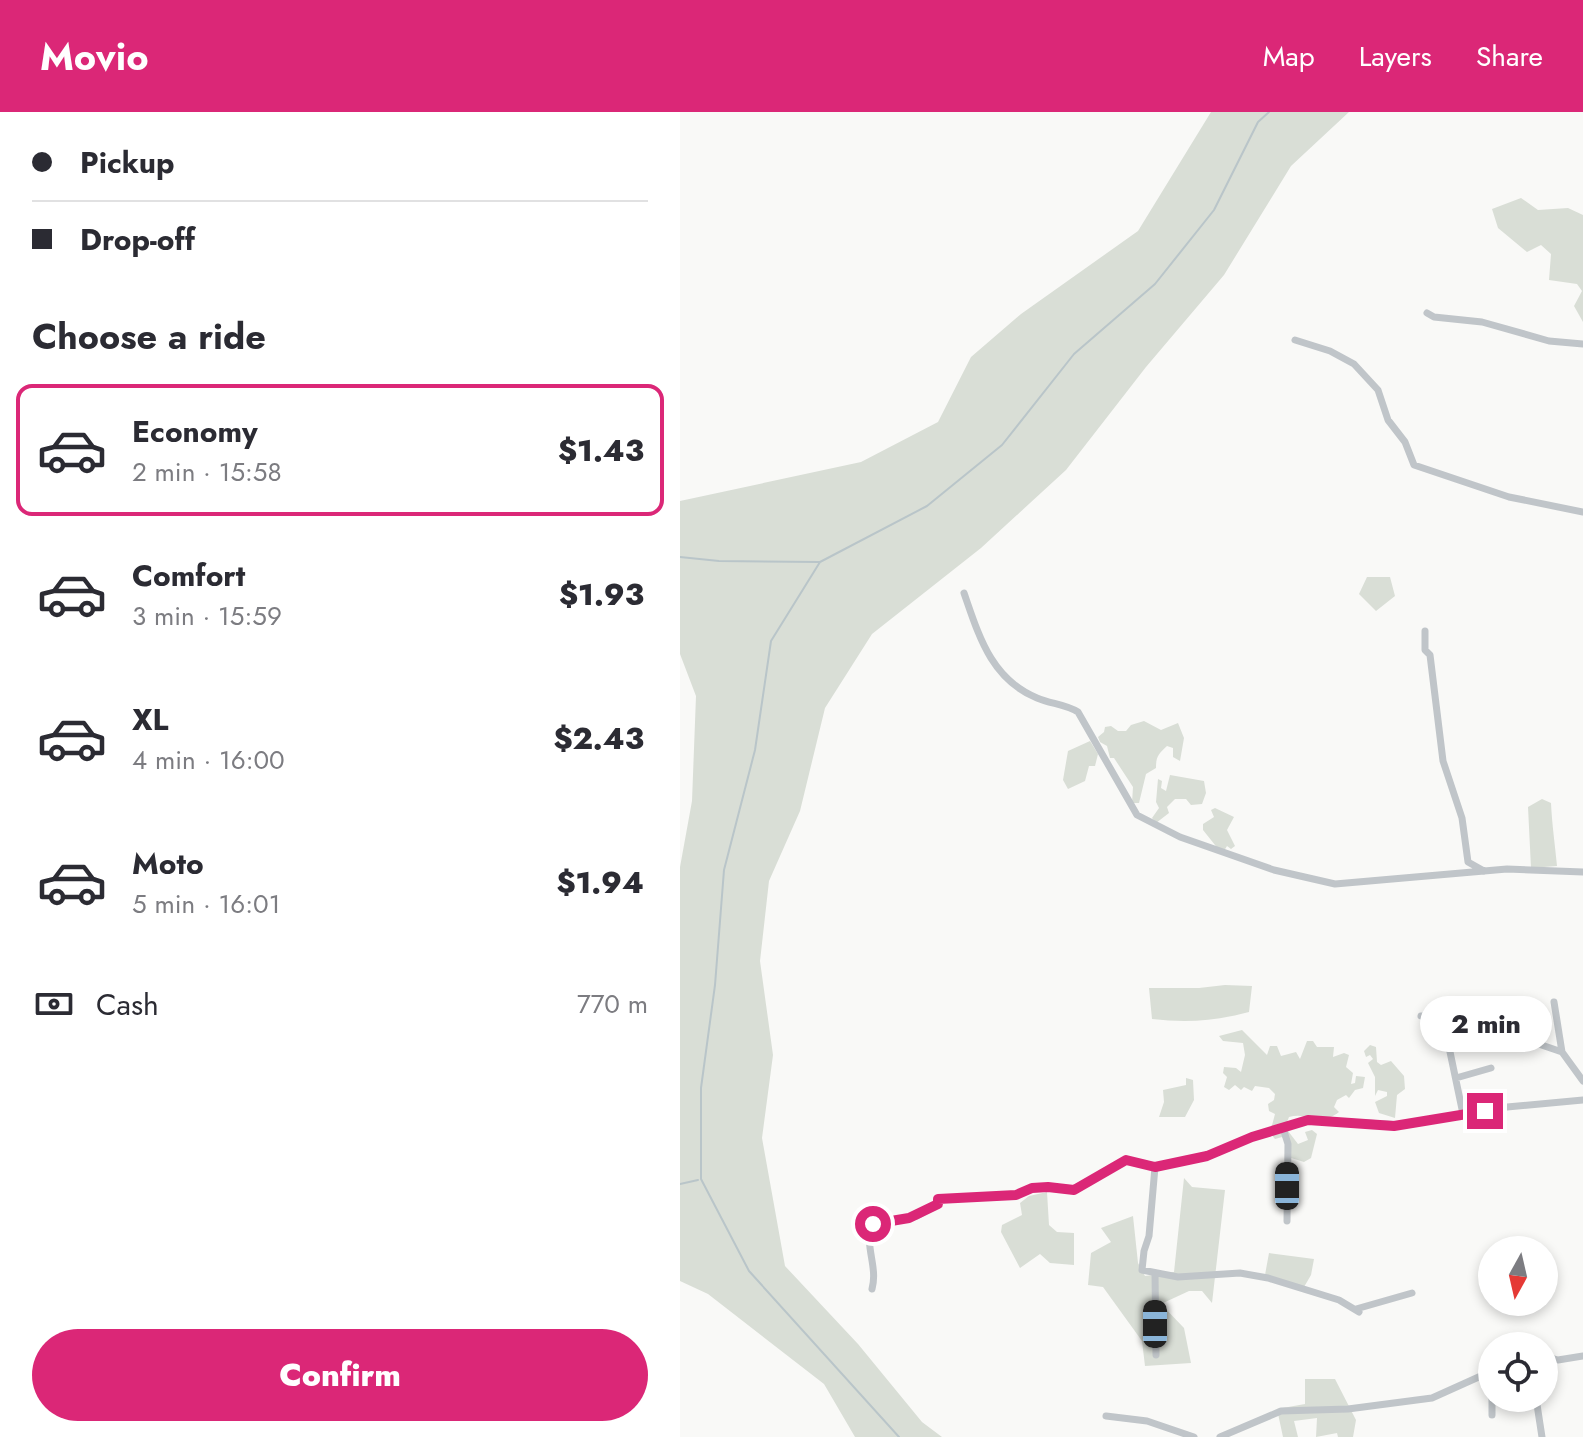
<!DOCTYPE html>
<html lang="en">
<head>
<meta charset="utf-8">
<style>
  :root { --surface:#fff; --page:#f7f7f7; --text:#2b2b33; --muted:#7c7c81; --line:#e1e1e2; --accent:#db2777 }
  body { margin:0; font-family:Jost,sans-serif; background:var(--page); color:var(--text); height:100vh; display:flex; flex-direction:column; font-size:30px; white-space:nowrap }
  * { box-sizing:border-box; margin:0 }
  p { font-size:26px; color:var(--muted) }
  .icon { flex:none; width:44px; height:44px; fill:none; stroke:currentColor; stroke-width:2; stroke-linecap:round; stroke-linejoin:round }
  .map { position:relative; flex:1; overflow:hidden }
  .panel { display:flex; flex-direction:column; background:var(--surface); width:680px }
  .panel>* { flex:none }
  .top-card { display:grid; align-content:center; height:176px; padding:0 32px; background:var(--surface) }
  .needle { width:52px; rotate:188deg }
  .buttons { position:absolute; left:798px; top:1124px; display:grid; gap:16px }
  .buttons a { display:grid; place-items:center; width:80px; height:80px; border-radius:50%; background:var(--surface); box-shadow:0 4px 12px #0003; font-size:40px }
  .end { position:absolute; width:36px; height:36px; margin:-18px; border:10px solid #db2777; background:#fff; box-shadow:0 0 0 4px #fff }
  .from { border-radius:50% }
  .bubble { position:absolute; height:56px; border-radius:28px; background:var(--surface); box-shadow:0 4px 12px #0003; font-size:26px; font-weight:800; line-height:56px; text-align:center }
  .car { position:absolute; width:24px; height:48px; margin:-24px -12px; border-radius:10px; box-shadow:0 0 6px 2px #0007; background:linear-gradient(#222 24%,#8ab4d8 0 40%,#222 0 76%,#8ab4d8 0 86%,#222 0) }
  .top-card b { display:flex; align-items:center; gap:28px; height:76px; font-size:30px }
  .top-card b+b { border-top:2px solid var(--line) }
  .top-card i { width:20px; height:20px; background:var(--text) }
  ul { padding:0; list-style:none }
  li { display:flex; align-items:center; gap:24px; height:132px; margin:0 16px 12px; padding:0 16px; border:4px solid transparent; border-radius:16px }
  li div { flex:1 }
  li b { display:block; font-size:30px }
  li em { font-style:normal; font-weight:800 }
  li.active { border-color:var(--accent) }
  li>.icon { width:72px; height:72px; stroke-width:1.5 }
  h2 { padding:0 32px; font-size:36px; line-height:96px }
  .pay { display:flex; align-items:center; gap:20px; height:88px; padding:0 32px; font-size:30px }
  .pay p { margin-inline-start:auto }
  .button { display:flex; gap:16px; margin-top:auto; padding:16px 32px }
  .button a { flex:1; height:92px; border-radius:48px; background:var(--accent); color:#fff; font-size:32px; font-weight:800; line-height:92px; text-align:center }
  header { display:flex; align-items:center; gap:48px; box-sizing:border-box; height:112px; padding:0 40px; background:var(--accent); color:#fff }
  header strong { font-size:38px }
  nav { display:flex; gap:44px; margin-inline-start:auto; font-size:28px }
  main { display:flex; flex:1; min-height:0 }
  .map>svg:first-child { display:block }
</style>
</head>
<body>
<header>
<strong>Movio</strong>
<nav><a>Map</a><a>Layers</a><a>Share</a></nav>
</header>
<main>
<section class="panel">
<div class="top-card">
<b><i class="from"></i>Pickup</b>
<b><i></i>Drop-off</b>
</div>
<h2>Choose a ride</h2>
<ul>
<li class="active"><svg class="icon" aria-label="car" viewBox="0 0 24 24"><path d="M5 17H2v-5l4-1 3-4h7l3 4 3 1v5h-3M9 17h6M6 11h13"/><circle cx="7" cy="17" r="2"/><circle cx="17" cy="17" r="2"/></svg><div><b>Economy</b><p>2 min · 15:58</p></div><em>$1.43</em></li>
<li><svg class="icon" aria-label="car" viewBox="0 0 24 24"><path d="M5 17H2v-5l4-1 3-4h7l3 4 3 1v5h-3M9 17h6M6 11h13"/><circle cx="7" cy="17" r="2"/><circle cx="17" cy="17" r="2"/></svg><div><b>Comfort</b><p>3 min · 15:59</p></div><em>$1.93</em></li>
<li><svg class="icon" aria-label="car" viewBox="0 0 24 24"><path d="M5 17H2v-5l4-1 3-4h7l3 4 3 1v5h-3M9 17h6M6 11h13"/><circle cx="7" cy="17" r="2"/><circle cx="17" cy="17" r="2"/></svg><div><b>XL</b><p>4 min · 16:00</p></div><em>$2.43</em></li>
<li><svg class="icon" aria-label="car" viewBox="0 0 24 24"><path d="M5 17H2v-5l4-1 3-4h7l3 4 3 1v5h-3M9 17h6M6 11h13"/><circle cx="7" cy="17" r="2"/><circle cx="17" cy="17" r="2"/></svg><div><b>Moto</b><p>5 min · 16:01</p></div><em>$1.94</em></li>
</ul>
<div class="pay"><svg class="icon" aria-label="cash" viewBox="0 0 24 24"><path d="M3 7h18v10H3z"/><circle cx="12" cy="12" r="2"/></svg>Cash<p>770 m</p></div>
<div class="button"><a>Confirm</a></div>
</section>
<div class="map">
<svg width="903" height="1325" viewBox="0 0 903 1325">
  <rect width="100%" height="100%" fill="#f9f9f7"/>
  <!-- green -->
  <path fill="#d9ded6" d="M531,0H669L611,54L544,163L466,255L386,358L301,436L192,522L145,596L120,699L89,769L80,849L93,943L82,1026L105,1154L178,1232L242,1310L262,1325H175L144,1272L28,1182L0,1169V755L12,689L16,584L0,542V389L181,350L258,310L291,245L341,202L458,119Z
    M841,86L858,98L888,96L903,103V210L894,194L902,179L897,172L869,168L871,142L861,133L847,140L818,116L812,97Z
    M687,465H710L715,484L696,499L679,482Z
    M464,609L481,618L498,611L504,626L500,649L493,645V636L487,634C478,642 476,645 476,656L466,662L459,691H452L453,675L434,646H430L427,634L420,630L418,625L424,620L425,615L431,614L438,619H446L451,613Z
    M410,629L418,642L415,654H409L405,669L388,677L383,668L388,639Z
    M490,663L524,669L526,681L522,692L511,693L506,687H495L487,695L489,701L476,711L472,706L479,696L476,690L478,667L482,669L481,676L486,679Z
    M862,687L871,691C872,713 875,732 877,754L851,756L848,695Z
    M535,696L554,705L547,718L555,734L551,737L547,734L544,739L539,738L523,718V712L534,705L531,698Z
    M545,873L572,874L569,900C535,909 507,911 472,907L469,876H519Z
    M562,918L587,943L590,934H597L601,944L616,940L620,947L627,929H633L637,935H654L653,945L664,941L669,943L666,955L673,961L671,972L675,971L676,964L685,965L683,976L675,978L669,986L666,983L657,988L654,995L659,1000C642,1014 627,1000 609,1005L605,1015L618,1032L628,1028L625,1020L632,1018L637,1022L631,1046L624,1050L608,1045L610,1037L602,1025L595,1027L590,1021L595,1002L589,999L588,992L594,988L595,982L589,976L575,974L572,979L564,975L561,978L555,973L549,978L544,975L547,965L543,961L544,955L556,956L561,960L565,943L563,931L543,929L539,924Z
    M690,933L696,935L697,950L701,953L711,949L724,964L725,977L717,983L715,1006L699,1001L695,990L707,984V980L698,978L695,984V965L688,951L693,947L690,943L686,945L684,939Z
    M506,966L513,968L514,988L505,1005H479L484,990L483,978L506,973Z
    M504,1066L512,1075L545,1078L532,1191L522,1179H509L481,1192L504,1216L511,1251L465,1254L462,1229L423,1175L408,1173L411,1141L431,1130L421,1116L453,1104L458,1151L465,1164L494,1160Z
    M367,1080L369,1113L377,1120L394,1121V1153L370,1151L360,1142L340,1156L321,1120L322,1113L342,1103L340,1091L349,1084Z
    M589,1141L634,1147L631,1163L624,1175L585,1163Z
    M625,1267H655L676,1308L673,1325H658L657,1321L636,1325L637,1306L614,1309L618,1325H603L597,1297L625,1292Z"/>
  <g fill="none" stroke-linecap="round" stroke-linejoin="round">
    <!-- stream -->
    <path stroke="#b9c5c9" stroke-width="2" d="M0,445L39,449L139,450
      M0,1072L18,1068
      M219,1325L69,1159L21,1067V976L35,873L44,758L75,638L91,529L140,450L247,394L322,333L394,242L475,172L534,98L578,10L589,0"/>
    <!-- minor -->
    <path stroke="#c0c5c9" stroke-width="7" d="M747,201L754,205L802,210L869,229L903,232
      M615,228L650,239L674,252L698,278L708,308L725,330L734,353L829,385L903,400
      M284,481C299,524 311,567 357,586C371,592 385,592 398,600L457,703L500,725L594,758L655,772L827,757L903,760
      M745,519V538L750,543L763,649L782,706L788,750L804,759
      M874,890L882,940L903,969
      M741,904L755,906L765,916L783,1002
      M847,928L882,940
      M776,966L811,956
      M603,1016L608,1032L607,1109
      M475,1055L469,1124L464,1139L462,1158L498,1165L560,1161L588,1166L659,1188L679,1200
      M475,1161L476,1243
      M192,1177C198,1155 185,1136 191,1114L237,1104L258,1092V1087L336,1083L352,1076L368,1075L394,1078L446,1048L475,1055L527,1044L578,1023L628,1008L725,1013L827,995L903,988
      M676,1197L732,1181
      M864,1244L878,1248L903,1244
      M856,1286L862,1325
      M812,1303V1286
      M426,1304L467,1309L514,1325
      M540,1325L601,1299L668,1297L752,1286L812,1259"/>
  </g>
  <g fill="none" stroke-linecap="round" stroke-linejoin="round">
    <!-- route -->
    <path stroke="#db2777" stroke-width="10" d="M193,1112L229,1106L258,1092V1087L336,1083L352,1076L368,1075L394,1078L446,1048L475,1055L527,1044L572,1025L628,1008L714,1014L805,999"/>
  </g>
</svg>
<div class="buttons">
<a><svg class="needle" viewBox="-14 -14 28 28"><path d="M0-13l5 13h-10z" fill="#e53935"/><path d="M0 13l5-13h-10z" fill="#7c7c81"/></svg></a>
<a><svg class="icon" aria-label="locate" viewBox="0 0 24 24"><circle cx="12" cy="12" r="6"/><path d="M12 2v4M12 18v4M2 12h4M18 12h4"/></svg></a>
</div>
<i class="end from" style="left:193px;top:1112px"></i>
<i class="end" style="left:805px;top:999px"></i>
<div class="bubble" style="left:740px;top:884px;width:132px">2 min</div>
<i class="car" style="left:607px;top:1074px;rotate:0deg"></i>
<i class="car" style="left:475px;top:1212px;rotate:0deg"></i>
</div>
</main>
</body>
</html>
